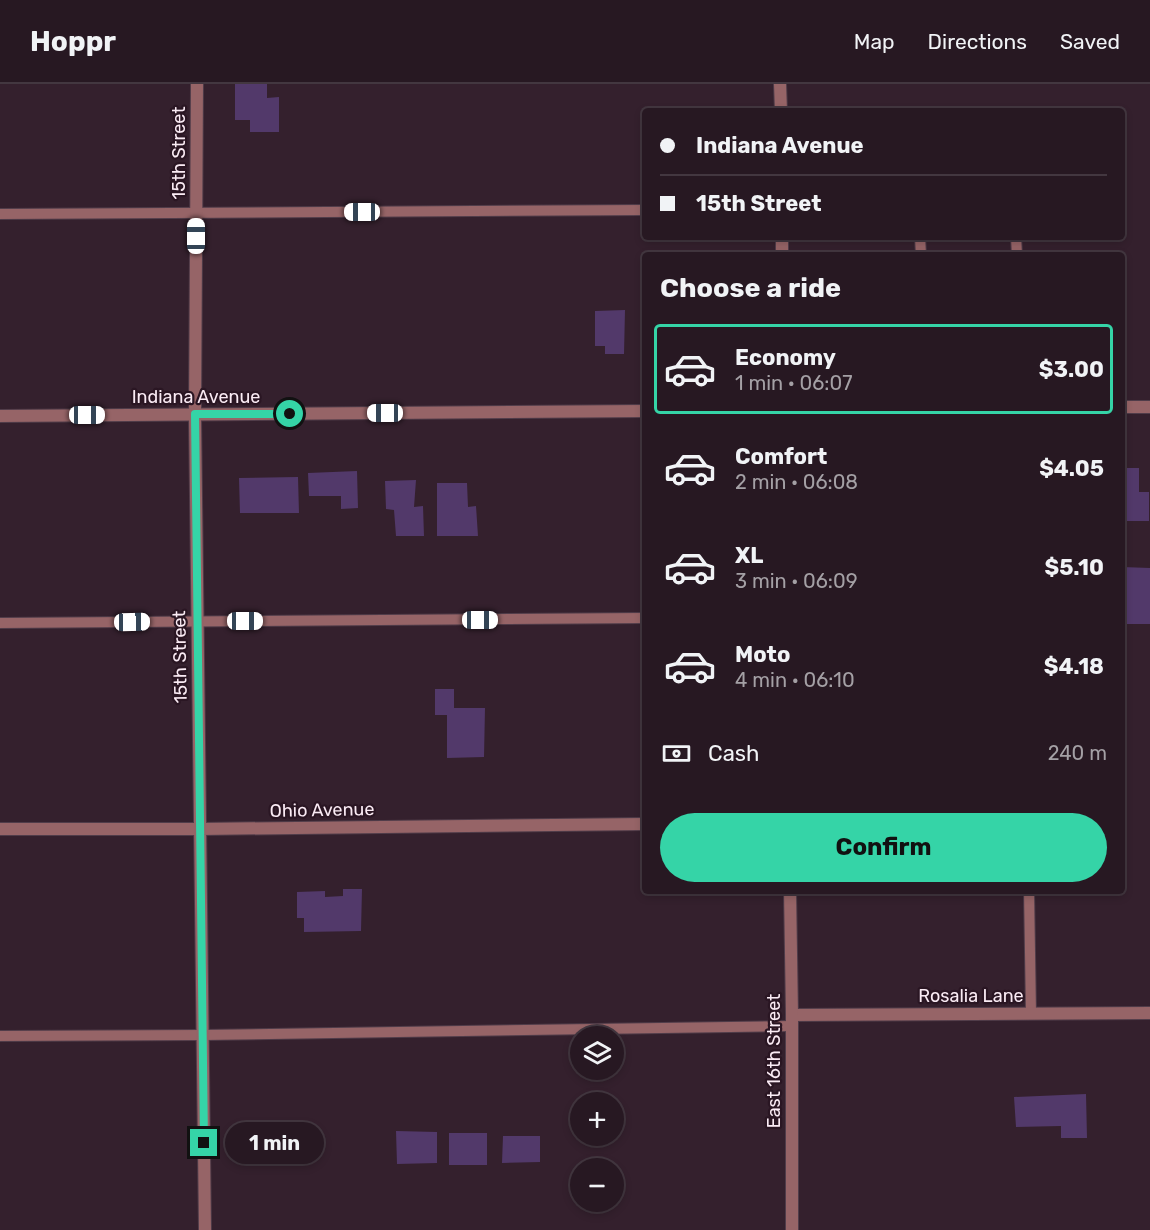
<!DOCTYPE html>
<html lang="en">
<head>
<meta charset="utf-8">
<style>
  :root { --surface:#271822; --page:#33252f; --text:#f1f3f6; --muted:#a4a0a5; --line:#433740; --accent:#35d4a7 }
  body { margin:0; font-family:Rubik,sans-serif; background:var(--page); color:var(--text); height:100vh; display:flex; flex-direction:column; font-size:22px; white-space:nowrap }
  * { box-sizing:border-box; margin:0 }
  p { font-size:20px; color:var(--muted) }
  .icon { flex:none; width:33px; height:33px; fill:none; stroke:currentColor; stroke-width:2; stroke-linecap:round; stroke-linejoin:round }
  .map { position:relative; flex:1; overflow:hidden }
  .panel { position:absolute; left:642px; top:168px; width:483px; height:642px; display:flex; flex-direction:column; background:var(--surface); border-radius:6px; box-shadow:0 3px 9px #0003,0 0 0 2px var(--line) }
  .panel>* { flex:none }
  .banner { position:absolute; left:642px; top:24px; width:483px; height:132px; border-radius:6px; box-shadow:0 3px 9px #0003,0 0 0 2px var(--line); display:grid; align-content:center; height:132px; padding:0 18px; background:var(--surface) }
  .fabs { position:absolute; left:570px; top:942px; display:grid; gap:12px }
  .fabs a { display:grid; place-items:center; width:54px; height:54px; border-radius:50%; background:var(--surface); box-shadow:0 3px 9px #0003,0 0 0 2px var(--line); font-size:30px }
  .end { position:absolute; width:27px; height:27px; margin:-14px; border:8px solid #35d4a7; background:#111; box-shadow:0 0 0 3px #111 }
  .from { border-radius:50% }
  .bubble { position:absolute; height:42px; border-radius:21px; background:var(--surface); box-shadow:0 3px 9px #0003,0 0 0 2px var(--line); font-size:20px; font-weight:700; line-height:42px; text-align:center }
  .car { position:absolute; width:18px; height:36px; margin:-18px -9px; border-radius:8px; box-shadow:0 0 4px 2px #0007; background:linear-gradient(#fff 24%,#345 0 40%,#fff 0 76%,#345 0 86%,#fff 0) }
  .banner b { display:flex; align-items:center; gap:21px; height:57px; font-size:22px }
  .banner b+b { border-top:2px solid var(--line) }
  .banner i { width:15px; height:15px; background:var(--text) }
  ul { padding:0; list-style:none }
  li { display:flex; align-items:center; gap:18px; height:90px; margin:0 12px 9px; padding:0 6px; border:3px solid transparent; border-radius:6px }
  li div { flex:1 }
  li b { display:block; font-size:22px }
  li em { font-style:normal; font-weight:700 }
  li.current { border-color:var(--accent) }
  li>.icon { width:54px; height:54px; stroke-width:1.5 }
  h2 { padding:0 18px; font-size:27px; line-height:72px }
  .pay { display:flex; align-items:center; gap:15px; height:66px; padding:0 18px; font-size:22px }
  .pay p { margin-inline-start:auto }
  .action { display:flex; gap:12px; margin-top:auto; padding:12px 18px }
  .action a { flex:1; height:69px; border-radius:36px; background:var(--accent); color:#111; font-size:24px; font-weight:700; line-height:69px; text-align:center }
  header { display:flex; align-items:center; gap:36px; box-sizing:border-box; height:84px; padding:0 30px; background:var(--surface); border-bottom:2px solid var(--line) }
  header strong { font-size:28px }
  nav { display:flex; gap:33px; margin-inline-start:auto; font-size:21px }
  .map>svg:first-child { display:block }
</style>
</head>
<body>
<header>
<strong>Hoppr</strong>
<nav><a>Map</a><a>Directions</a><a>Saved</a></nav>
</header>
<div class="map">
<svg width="1150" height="1146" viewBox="0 0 1150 1146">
  <rect width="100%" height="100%" fill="#34202d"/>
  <!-- building -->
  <path fill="#52396a" d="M235,0H267V14L279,13V48H250V36H235Z
    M625,226L624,270H605V262H595V227Z
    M1122,384H1139V408H1149V437H1122Z
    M357,387L358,424L341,425V412H309L308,389Z
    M298,393L299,429H240L239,394Z
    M416,396L414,423L423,422L424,452H396L394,426L386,425L385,397Z
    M437,399H467L468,423L476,422L478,452H437Z
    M1122,483L1150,484V540H1122Z
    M435,605H454V624H485L484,673L447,674V631H435Z
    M343,805H362L361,847L304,848V834H297V808L325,807V813L343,812Z
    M1086,1010L1087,1054H1061V1042L1016,1043L1014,1013Z
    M396,1047L437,1048V1079L397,1080Z
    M449,1049H487V1081H449Z
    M503,1052H540V1078L502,1079Z"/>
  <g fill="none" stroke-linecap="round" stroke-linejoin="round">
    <defs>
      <path id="service" d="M0,130L645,126
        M920,153L921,171
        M1016,153L1017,171
        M0,539L645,534
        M1029,807L1031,930
        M0,952L202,951L792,942"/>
      <path id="minor" d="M197,0L195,331L205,1146
        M0,745H200L645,740
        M792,931L1150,929"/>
      <path id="tertiary" d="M780,0L781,27
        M782,153V171
        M1122,323H1150
        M0,332L645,327
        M790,807L792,931V1146"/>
    </defs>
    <!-- service casing -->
    <use href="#service" stroke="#503c49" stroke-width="12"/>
    <!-- minor casing -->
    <use href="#minor" stroke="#503c49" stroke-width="14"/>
    <!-- tertiary casing -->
    <use href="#tertiary" stroke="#503c49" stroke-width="14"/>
    <!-- service -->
    <use href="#service" stroke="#966467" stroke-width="10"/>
    <!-- minor -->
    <use href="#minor" stroke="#966467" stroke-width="12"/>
    <!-- tertiary -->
    <use href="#tertiary" stroke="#966467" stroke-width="12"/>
  </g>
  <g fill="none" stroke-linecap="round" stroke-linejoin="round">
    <!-- route -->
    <path stroke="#35d4a7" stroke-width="8" d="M204,1059L195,330H290"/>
  </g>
  <g text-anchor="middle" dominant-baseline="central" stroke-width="4.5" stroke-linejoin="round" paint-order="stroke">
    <!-- street labels -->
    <g font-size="18" fill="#faebf4" stroke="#2a1623">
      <text transform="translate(179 69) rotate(-90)">15th Street</text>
      <text x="196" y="313">Indiana Avenue</text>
      <text transform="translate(180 573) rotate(-91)">15th Street</text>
      <text transform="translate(322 726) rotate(-1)">Ohio Avenue</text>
      <text x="971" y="912">Rosalia Lane</text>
      <text transform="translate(774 977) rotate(-90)">East 16th Street</text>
    </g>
  </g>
</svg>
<div class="fabs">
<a><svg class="icon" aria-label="layers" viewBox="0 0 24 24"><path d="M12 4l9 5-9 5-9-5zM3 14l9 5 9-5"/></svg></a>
<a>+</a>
<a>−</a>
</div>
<i class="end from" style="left:290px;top:330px"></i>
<i class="end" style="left:204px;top:1059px"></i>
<div class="bubble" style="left:225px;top:1038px;width:99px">1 min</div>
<i class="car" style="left:362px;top:128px;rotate:270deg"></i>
<i class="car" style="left:196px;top:152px;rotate:0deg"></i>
<i class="car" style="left:385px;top:329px;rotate:270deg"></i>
<i class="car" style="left:87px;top:331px;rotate:90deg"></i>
<i class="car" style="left:480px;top:536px;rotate:90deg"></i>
<i class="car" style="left:245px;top:537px;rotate:90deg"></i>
<i class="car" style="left:132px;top:538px;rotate:89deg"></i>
<div class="banner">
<b><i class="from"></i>Indiana Avenue</b>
<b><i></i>15th Street</b>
</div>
<section class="panel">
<h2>Choose a ride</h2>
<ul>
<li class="current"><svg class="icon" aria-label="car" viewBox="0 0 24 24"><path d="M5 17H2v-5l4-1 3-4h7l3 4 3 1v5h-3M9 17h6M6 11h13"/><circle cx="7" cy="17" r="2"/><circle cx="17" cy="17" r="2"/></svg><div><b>Economy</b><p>1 min · 06:07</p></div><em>$3.00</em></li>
<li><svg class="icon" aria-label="car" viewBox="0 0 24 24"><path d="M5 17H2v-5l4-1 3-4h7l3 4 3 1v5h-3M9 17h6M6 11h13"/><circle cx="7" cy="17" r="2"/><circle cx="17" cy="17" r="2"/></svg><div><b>Comfort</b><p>2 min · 06:08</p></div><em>$4.05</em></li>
<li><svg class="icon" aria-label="car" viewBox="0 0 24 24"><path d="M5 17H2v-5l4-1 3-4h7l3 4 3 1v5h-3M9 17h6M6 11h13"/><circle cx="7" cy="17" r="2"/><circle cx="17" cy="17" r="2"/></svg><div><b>XL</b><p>3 min · 06:09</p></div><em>$5.10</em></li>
<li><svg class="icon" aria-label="car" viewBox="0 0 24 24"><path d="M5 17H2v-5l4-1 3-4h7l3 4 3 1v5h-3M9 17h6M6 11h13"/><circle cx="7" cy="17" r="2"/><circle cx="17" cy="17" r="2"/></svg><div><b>Moto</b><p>4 min · 06:10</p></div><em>$4.18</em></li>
</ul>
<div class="pay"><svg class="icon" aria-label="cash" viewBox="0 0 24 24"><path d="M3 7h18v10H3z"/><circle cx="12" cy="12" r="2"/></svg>Cash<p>240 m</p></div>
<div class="action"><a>Confirm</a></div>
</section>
</div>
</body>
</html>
